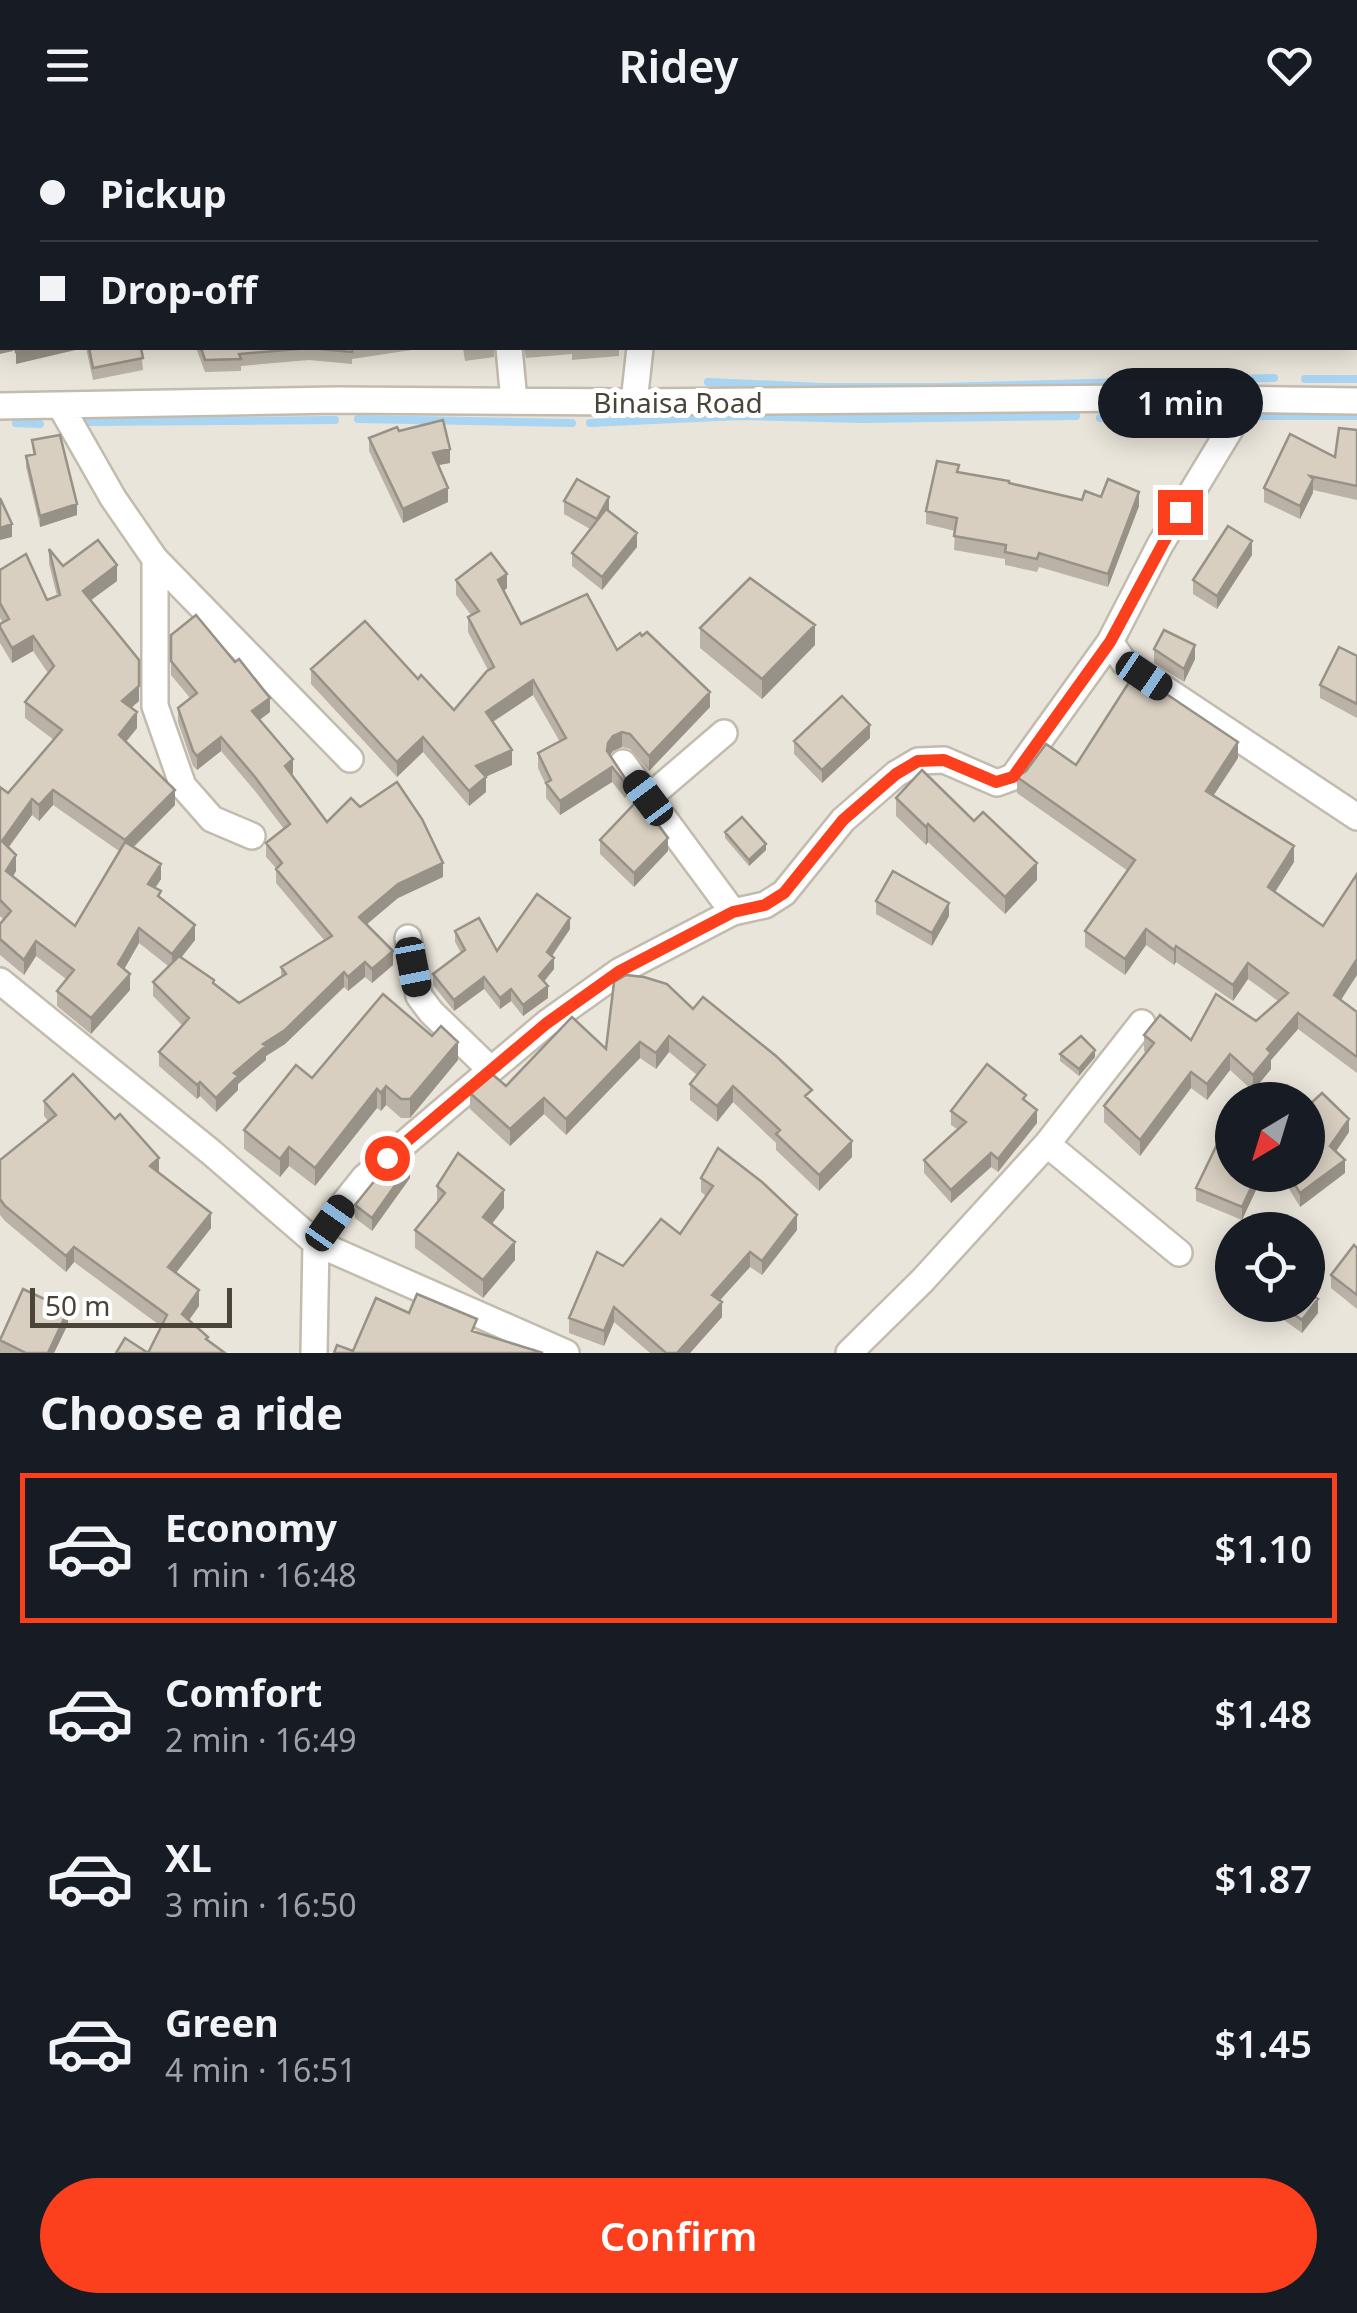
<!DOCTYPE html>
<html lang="en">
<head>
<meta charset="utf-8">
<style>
  :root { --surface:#171b24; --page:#242831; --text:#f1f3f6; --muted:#9ea1a6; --line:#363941; --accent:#fc3f1d }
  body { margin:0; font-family:"Noto Sans",sans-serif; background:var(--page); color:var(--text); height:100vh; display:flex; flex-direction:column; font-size:38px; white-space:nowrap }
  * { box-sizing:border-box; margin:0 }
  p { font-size:32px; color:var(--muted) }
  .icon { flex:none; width:55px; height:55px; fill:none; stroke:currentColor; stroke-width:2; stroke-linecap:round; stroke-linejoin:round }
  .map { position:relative; height:1223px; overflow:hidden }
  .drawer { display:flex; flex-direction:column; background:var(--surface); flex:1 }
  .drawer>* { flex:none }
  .hud { position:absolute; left:0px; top:0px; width:1358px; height:220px; box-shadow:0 5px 25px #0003; display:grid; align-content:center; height:220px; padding:0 40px; background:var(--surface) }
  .needle { width:65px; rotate:218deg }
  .tools { position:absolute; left:1215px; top:952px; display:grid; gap:20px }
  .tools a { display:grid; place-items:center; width:110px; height:110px; border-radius:50%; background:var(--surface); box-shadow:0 5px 25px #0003; font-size:50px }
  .scale { position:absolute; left:30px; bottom:25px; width:202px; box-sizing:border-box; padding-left:10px; border:5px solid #4b4439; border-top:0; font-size:28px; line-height:35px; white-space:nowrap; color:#4b4439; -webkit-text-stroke:8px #fff; paint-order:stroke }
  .end { position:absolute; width:45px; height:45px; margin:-22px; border:12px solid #fc3f1d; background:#fff; box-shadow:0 0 0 5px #fff }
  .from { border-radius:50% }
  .bubble { position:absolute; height:70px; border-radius:35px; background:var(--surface); box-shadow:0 5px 25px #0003; font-size:32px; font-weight:600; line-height:70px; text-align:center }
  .car { position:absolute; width:30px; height:60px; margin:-30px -15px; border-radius:12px; box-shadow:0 0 8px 2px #0007; background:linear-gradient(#222 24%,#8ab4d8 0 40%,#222 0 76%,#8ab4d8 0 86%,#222 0) }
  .hud b { display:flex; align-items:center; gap:35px; height:95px; font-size:38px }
  .hud b+b { border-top:2px solid var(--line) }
  .hud i { width:25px; height:25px; background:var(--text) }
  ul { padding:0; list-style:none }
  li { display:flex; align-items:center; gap:30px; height:150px; margin:0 20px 15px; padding:0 20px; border:5px solid transparent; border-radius:0px }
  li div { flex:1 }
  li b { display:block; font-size:38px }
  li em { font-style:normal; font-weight:600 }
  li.current { border-color:var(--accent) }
  li>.icon { width:90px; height:90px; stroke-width:1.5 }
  h2 { padding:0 40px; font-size:45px; line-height:120px }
  .action { display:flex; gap:20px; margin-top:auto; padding:20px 40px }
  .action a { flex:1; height:115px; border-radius:60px; background:var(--accent); color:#fff; font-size:40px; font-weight:600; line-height:115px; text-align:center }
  header { display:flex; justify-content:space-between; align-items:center; height:130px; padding:0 40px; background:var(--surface); font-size:45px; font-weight:600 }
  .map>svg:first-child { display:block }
</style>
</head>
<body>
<header><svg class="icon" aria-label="menu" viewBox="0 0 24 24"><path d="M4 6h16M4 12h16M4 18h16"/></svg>Ridey<svg class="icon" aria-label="heart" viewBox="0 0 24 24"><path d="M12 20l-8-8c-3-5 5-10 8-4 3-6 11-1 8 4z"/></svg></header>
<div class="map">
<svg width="1357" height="1223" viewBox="0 0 1357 1223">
  <rect width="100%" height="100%" fill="#f6f3ec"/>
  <!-- residential -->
  <path fill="#eae5da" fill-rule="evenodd" d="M0,0H1357V1223H0ZM2,2H1355V218H2ZM1232,970H1308V1045H1232ZM1232,1100H1308V1175H1232Z"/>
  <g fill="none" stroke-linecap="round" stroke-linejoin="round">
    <!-- stream -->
    <path stroke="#a9d4f2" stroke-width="8" d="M1305,249H1357
      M708,252L822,257H940L1274,248
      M1251,286H1357
      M1100,288L1223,286
      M358,289L572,293
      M89,292L335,290
      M16,293L40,294
      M590,293L739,286L862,289L1076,286"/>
    <defs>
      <path id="minor" d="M526,0L528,2
        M725,2L726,0
        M509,218L514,271
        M1240,269L1232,296L1160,415L1110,512L1124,532L1357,687
        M634,272L640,218
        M60,275L113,368L155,429V576L183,656L212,689L252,706
        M0,276L336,270L634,272L1140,268L1357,271
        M155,429L350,629
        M648,668L724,603
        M733,782L765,775L784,763L843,690L896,644L918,631L944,630L997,653L1013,647L1110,512
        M0,851L212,1023L316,1113L566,1223
        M491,940L547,893L620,841L733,782L623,633
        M1047,1014L1179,1123
        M314,1223L316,1113L344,1073L364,1048L491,940L431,882L419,866L408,808
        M849,1223L923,1150L1047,1014L1142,893"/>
    </defs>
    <!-- minor casing -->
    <use href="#minor" stroke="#c2bbae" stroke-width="30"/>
    <!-- minor -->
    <use href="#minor" stroke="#fff" stroke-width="25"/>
  </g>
  <!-- wall -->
  <path fill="#bab2a6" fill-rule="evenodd" d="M0,0L2,2V21L0,20Z
    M1355,105L1357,106V172L1355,171Z
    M86,218H141L143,240L93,250Z
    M196,218H425L352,229V234L309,230L241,236V241L205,242Z
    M463,218H494V227L465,231Z
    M524,218H619V226L572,230V224L526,228Z
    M1357,300V370L1313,360L1300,389L1264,372V358L1335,327Z
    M399,301L450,333L439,335L448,372L403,393L369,321V308Z
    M32,310L77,385L40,397L26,337V326L33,324Z
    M959,342L1082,370L1101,367L1139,376L1108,457L1039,437L1037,442L1005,435V429L954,420L955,401L926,394V381Z
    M564,371L609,381L637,417L602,460L572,436V423L590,399L564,384Z
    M49,419L63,436L117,451L91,470L139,571L131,578L137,598L126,612L175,675L133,718L161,749L155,758L161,768L195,810L181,828L239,873L281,847V837L324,810L276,753V738L266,727V713L284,699L255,661L221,621L197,640L193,636L178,592V578L190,568L171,545V505L270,582L260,590L293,643L292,645L327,692L360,677L443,747L398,768L366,794L393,835L372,853L365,847L348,861L344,857L285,914L266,926V930L238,954V960L216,982L200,966L197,969L159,936V922L182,895L153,866V852L168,836L139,813L124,839L130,860L91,904L57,876V861L66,849L36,826L24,845L0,825V794L4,790L0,786V657L8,663L54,610L25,588V572L48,543L33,521L12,533L0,513V494L3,493L0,488V440L47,470L57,466L49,434ZM53,675L119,721L75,796L13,747L16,741L9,717L32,685L39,691Z
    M1252,425L1217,479L1193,464V450Z
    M456,450L507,458L504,461L521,494L617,520L710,577L649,641L630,619L622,617L613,621L610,625L627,651V666L625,668L612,652L560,685L546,668V655L538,638V623L560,612L533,565L493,592L512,635L485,647L486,662L469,676L423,622L397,647L311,554V539L418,549L454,580L488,540L468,502V487L471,485L456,465Z
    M700,498L815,515L762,569L700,518Z
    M1154,519L1195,529L1184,552L1154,533Z
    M1357,526V588L1320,568V555Z
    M870,608L822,653L794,624V611Z
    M1238,628L1213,666L1294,732L1275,762L1341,870L1357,882V943L1298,899L1271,930V939L1253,961L1230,940L1207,970L1191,958L1140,1026L1104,992V976L1146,923L1144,921V905L1191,910L1256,891L1278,871L1248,849L1233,871L1176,832L1174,835L1146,815L1125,845L1085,817V801L1128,741L1017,663V647L1076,635Z
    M896,668L1037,750L1005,784L928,712L926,715L896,686Z
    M725,702L766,720L749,736L725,708Z
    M600,710L668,721L634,757L600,724Z
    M876,771L949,786L932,816L876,784Z
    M570,799L552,826L554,839L544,852L548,868L523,886L511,871L500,879L484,859L454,881L433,855V844L461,823L455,812V801L497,821Z
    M693,879L812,973L852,1027L819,1061L776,1020V1013L733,972L717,992L690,970V954L697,945L669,922L656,939L640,928L566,1005L544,984L510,1016L470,979V963L506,956L606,919Z
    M1060,924L1095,927L1079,946L1060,931Z
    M458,930L410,988H401L386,975L381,981L377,978L315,1056L289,1036L280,1047L244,1019V1000L312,948Z
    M44,971L159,1042L211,1098L176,1143L199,1176L189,1190L162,1197L74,1132L66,1142L5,1091L0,1085V1030L48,991L44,986Z
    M1026,971L1037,993L998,1042L991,1037L951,1073L924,1043V1030L957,999L951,995V981Z
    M1308,976L1349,1002L1336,1021L1345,1043L1300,1077L1285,1052V1045H1308Z
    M1263,1045L1242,1090L1196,1071V1058Z
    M410,1048L372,1101L355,1088V1075Z
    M701,1048L797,1100L762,1145L750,1137L720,1170L722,1187L690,1223H650L614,1192L604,1216L569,1203V1188L623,1136L680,1104L706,1066L701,1062Z
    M437,1056L504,1078L492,1094L515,1130L483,1168L415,1118V1100L437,1073Z
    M1357,1118V1179L1331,1158V1145Z
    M1263,1175H1308L1318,1183L1302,1203Z
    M68,1194L54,1223H0V1209Z"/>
  <!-- shaded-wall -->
  <path fill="#979187" d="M2,211V218H13V221L0,224V212Z
    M34,218H84L16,234V222Z
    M450,319V333L433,336V323Z
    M1313,349V363L1300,389V376Z
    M448,358V372L403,393V379Z
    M1139,362V376L1108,457V444Z
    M609,367V380L597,389Z
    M77,374V385L40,397V386Z
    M12,394V407L0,410V398Z
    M637,403V417L602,460V447Z
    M1252,411V425L1217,479V466Z
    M117,435V451L83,476V461Z
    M507,444V458L498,465V450Z
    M815,495V515L762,569V549Z
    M33,506V521L12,533V518Z
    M1195,515V529L1184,552V539Z
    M533,550V565L486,596V582Z
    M139,556V571L122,586V571Z
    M710,562V577L649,641V626Z
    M270,568V582L252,595V581Z
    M137,582V598L119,620V605Z
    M870,595V608L822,653V640Z
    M622,602V617L613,621L608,627V613L613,606Z
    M221,607V621L197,640V626Z
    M423,607V622L397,647V632Z
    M1238,612V628L1206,677V661Z
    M512,620V635L476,651V636Z
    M293,629V643L285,650V636Z
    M612,637V652L560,685V671Z
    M486,647V662L469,676V661Z
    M53,660V675L39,691V675Z
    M175,660V675L125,725V710Z
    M32,669V685L2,726V711Z
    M928,694V712L926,715V697Z
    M668,708V721L634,757V743Z
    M766,714V720L749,736V730Z
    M1294,716V732L1268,773V757Z
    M16,725V741L6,757V741Z
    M443,733V747L398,768L359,801V787L398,754Z
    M1037,733V750L1005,784V767Z
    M161,734V749L148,769V754Z
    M949,773V786L932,816V803Z
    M570,788V799L547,833V822Z
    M195,795V810L172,839V824Z
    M139,798V813L118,850V834Z
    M1146,799V815L1125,845V829Z
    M36,811V826L24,845V830Z
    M1176,816V832L1174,835V820Z
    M393,821V835L372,853V839Z
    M554,828V839L539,857V846Z
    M1357,829V845L1334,881V865Z
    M365,832V847L348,861V847Z
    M1248,833V849L1233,871V855Z
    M344,842V857L285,914L266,926V930L238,954V960L216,982V968L234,943L263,914Z
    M130,844V860L91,904V888Z
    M484,847V859L454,881V870Z
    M548,856V868L523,886V875Z
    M511,859V871L500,879V868Z
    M1298,883V899L1271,930V939L1253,961V945L1267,919Z
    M669,906V922L656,939V923Z
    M458,912V930L410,988V969Z
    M640,912V928L566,1005V989Z
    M1095,920V927L1079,946V939Z
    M1230,924V940L1207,970V954Z
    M1191,942V958L1140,1026V1010Z
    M200,952V966L197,969V955Z
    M386,956V975L381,981V963Z
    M733,956V972L717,992V976Z
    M377,959V978L315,1056V1038Z
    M544,968V984L510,1016V999Z
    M1037,980V993L998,1042V1029Z
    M1349,989V1002L1330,1030V1016Z
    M852,1011V1027L819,1061V1045Z
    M289,1017V1036L280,1047V1029Z
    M991,1023V1037L951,1073V1060Z
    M159,1028V1044L150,1036Z
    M1345,1030V1043L1300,1077V1063Z
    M410,1034V1048L372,1101V1088Z
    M1257,1045H1263L1242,1090V1077Z
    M504,1060V1078L483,1105V1087Z
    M211,1083V1098L168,1153V1137Z
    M797,1085V1100L762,1145V1131Z
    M515,1112V1130L483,1168V1150Z
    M74,1117V1132L66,1142V1126Z
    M750,1122V1137L712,1179V1165Z
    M199,1160V1176L182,1200V1184Z
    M1318,1169V1183L1302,1203V1190Z
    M722,1172V1187L690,1223H677Z
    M614,1177V1192L604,1216V1201Z
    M68,1180V1194L54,1223H48Z"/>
  <!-- building -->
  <path fill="#d8cfc1" stroke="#979187" stroke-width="2.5" d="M0,0H164L165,2H2V6L0,5Z
    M275,0H516L518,2H277Z
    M579,0H599L602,2H576Z
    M620,0H663V1L662,2H617Z
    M1355,105L1357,106V152L1355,151Z
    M2,179V211L0,212V180Z
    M15,218H34L16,222Z
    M89,218H141L143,228L93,238Z
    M201,218H352V222L309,218L239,224L241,229L205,230Z
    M443,290L450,319L433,323L448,358L403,379L369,308L397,297L399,301Z
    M1339,298L1357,300V356L1310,346L1313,349L1300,376L1264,358L1290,304L1335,327Z
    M60,305L77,374L40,386L26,326L35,324L32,310Z
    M937,331L959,335L957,342L1009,351V353L1082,370L1085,361L1101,367L1108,349L1139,362L1108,444L1039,423L1037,429L1005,422L1006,415L954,406L957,388L926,381Z
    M577,349L609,367L597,389L564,371Z
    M0,368L12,394L0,398Z
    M606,379L637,403L602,447L572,423Z
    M1228,396L1252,411L1217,466L1193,450Z
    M98,410L117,435L83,461L139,530V556L122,571L137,582L119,605L175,660L125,710L53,660L39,675L32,669L2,711L16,725L6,741L75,796L125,712L161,734L148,754L161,761L158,766L195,795L172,824L139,798L118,834L130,844L91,888L57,861L74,840L36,811L24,830L0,809V794L11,781L0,770V657L8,663L62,600L25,572L54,536L33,506L12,518L0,497V494L9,489L0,473V440L26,424L47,470L60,465L49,419L63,436Z
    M491,423L507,444L498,450L521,494L587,464L617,520L640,503L642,506L647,502L710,562L649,626L630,604L622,602L613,606L608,613L607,621L627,651L625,653L612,637L560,671L546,653L551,650L538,623L566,608L533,550L486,582L512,620L476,636L486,647L469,661L423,607L397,632L311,539L365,491L418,549L421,545L454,580L487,541L494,537L468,487L479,481L456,450Z
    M750,448L815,495L762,549L700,498Z
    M196,485L235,532L239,529L270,568L252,581L293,629L285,636L327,692L351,668L360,677L397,652L422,689L443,733L398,754L359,787L393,821L372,839L365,832L348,847L344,842L285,900L263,914L266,916L234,943L238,946L216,968L200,952L197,955L159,922L189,888L153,852L179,826L214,850L213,853L239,873L286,844L281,837L332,806L276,739L282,733L266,713L290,694L255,647L221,607L197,626L193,621L178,578L197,563L171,531V505Z
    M1164,500L1195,515L1184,539L1154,519Z
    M1339,517L1357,526V574L1320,555Z
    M1135,543L1238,612L1206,661L1294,716L1268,757L1323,796L1357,744V829L1334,865L1357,882V927L1298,883L1267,919L1271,923L1253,945L1230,924L1207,954L1191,942L1140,1010L1104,976L1154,913L1144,905L1160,885L1191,910L1216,864L1256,891L1288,863L1248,833L1233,855L1176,816L1174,820L1146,799L1125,829L1085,801L1135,730L1017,647L1026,641L1046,614L1076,635Z
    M842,566L870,595L822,640L794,611Z
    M922,640L974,691L983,682L1037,733L1005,767L928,694L926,697L896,668Z
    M639,669L668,708L634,743L600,710Z
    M742,687L766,714L749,730L725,702Z
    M893,741L949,773L932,803L876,771Z
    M537,764L570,788L547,822L554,828L539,846L548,856L523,875L511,859L500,868L484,847L454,870L433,844L465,820L455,801L479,788L497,821Z
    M626,845L644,847L667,854L693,879L703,867L776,926L812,960L805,966L852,1011L819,1045L776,1004L780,1000L733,956L717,976L690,954L705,935L669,906L656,923L640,912L566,989L544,968L510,999L470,963L492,944L506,956L572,887L606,919L614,852Z
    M383,864L432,906L441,896L458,912L410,969H401L386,956L381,963L377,959L315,1038L289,1017L280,1029L244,1000L296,935L312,948Z
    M1081,906L1095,920L1079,939L1060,924Z
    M987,934L1026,965L1023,969L1037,980L998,1029L991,1023L951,1060L924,1030L966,992L951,981Z
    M73,944L115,989L120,984L159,1028L150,1036L211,1083L168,1137L199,1160L182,1184L208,1207L206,1209L225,1223H148L167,1185L74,1117L66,1126L5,1076L0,1069V1030L56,985L44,971Z
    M1322,963L1349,989L1330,1016L1345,1030L1300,1063L1289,1045H1308V1010L1311,1006L1308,1002V976Z
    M1225,998L1232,1003V1045H1257L1242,1077L1196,1058Z
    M718,1018L762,1052L797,1085L762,1131L750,1122L712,1165L722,1172L677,1223H666L614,1177L604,1201L569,1188L597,1122L623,1136L661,1089L680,1104L713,1056L701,1048Z
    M458,1023L504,1060L483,1087L515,1112L483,1150L415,1100L445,1063L437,1056Z
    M399,1026L410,1034L372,1088L355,1075L384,1039Z
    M1354,1115L1357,1118V1165L1331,1145Z
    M23,1159L68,1180L48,1223H26L0,1210Z
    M1308,1162L1318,1169L1302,1190L1281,1175H1308Z
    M417,1164L477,1189L472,1201L543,1223H334L337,1215L353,1221L376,1168L409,1183Z
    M125,1208L148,1223H116Z"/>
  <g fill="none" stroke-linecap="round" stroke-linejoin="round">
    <!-- route -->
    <path stroke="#fc3f1d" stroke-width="12" d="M387,1028L547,893L620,841L733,782L765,775L784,763L843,690L896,644L918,631L944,630L996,652L1013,647L1110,512L1180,382"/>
  </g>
  <g text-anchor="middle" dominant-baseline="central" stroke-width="10" stroke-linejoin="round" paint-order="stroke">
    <!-- street labels -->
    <g font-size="28" fill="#4b4439" stroke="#fff">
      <text x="678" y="272">Binaisa Road</text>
    </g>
  </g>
</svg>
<div class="tools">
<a><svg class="needle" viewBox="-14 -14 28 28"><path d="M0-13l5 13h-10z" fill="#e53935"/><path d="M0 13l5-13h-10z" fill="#9ea1a6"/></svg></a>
<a><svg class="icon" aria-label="locate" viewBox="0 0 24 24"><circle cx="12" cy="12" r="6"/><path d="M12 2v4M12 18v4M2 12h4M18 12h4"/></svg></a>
</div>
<div class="scale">50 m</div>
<i class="end from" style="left:387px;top:1028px"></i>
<i class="end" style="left:1180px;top:382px"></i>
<div class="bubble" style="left:1098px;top:238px;width:165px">1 min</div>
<i class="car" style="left:1144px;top:546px;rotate:124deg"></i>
<i class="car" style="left:648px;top:668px;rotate:323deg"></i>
<i class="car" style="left:413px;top:837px;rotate:169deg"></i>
<i class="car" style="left:330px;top:1093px;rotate:35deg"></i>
<div class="hud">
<b><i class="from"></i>Pickup</b>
<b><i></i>Drop-off</b>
</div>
</div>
<section class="drawer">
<h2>Choose a ride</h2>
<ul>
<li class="current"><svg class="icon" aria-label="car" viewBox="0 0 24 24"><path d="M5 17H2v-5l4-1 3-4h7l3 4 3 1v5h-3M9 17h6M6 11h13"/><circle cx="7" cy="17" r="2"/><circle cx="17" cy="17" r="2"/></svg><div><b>Economy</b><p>1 min · 16:48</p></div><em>$1.10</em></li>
<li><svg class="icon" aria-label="car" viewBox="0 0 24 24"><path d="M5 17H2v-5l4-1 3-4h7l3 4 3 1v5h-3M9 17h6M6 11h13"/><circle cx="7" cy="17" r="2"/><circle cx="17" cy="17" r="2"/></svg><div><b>Comfort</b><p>2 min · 16:49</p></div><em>$1.48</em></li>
<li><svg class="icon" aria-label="car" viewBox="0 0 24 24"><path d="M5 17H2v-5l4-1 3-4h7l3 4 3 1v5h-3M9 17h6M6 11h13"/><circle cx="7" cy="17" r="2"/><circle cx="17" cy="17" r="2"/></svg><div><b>XL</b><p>3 min · 16:50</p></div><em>$1.87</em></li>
<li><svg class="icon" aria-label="car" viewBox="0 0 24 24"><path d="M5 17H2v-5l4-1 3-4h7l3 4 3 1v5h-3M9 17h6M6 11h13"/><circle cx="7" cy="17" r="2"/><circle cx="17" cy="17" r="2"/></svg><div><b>Green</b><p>4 min · 16:51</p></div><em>$1.45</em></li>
</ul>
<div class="action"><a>Confirm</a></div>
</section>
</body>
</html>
